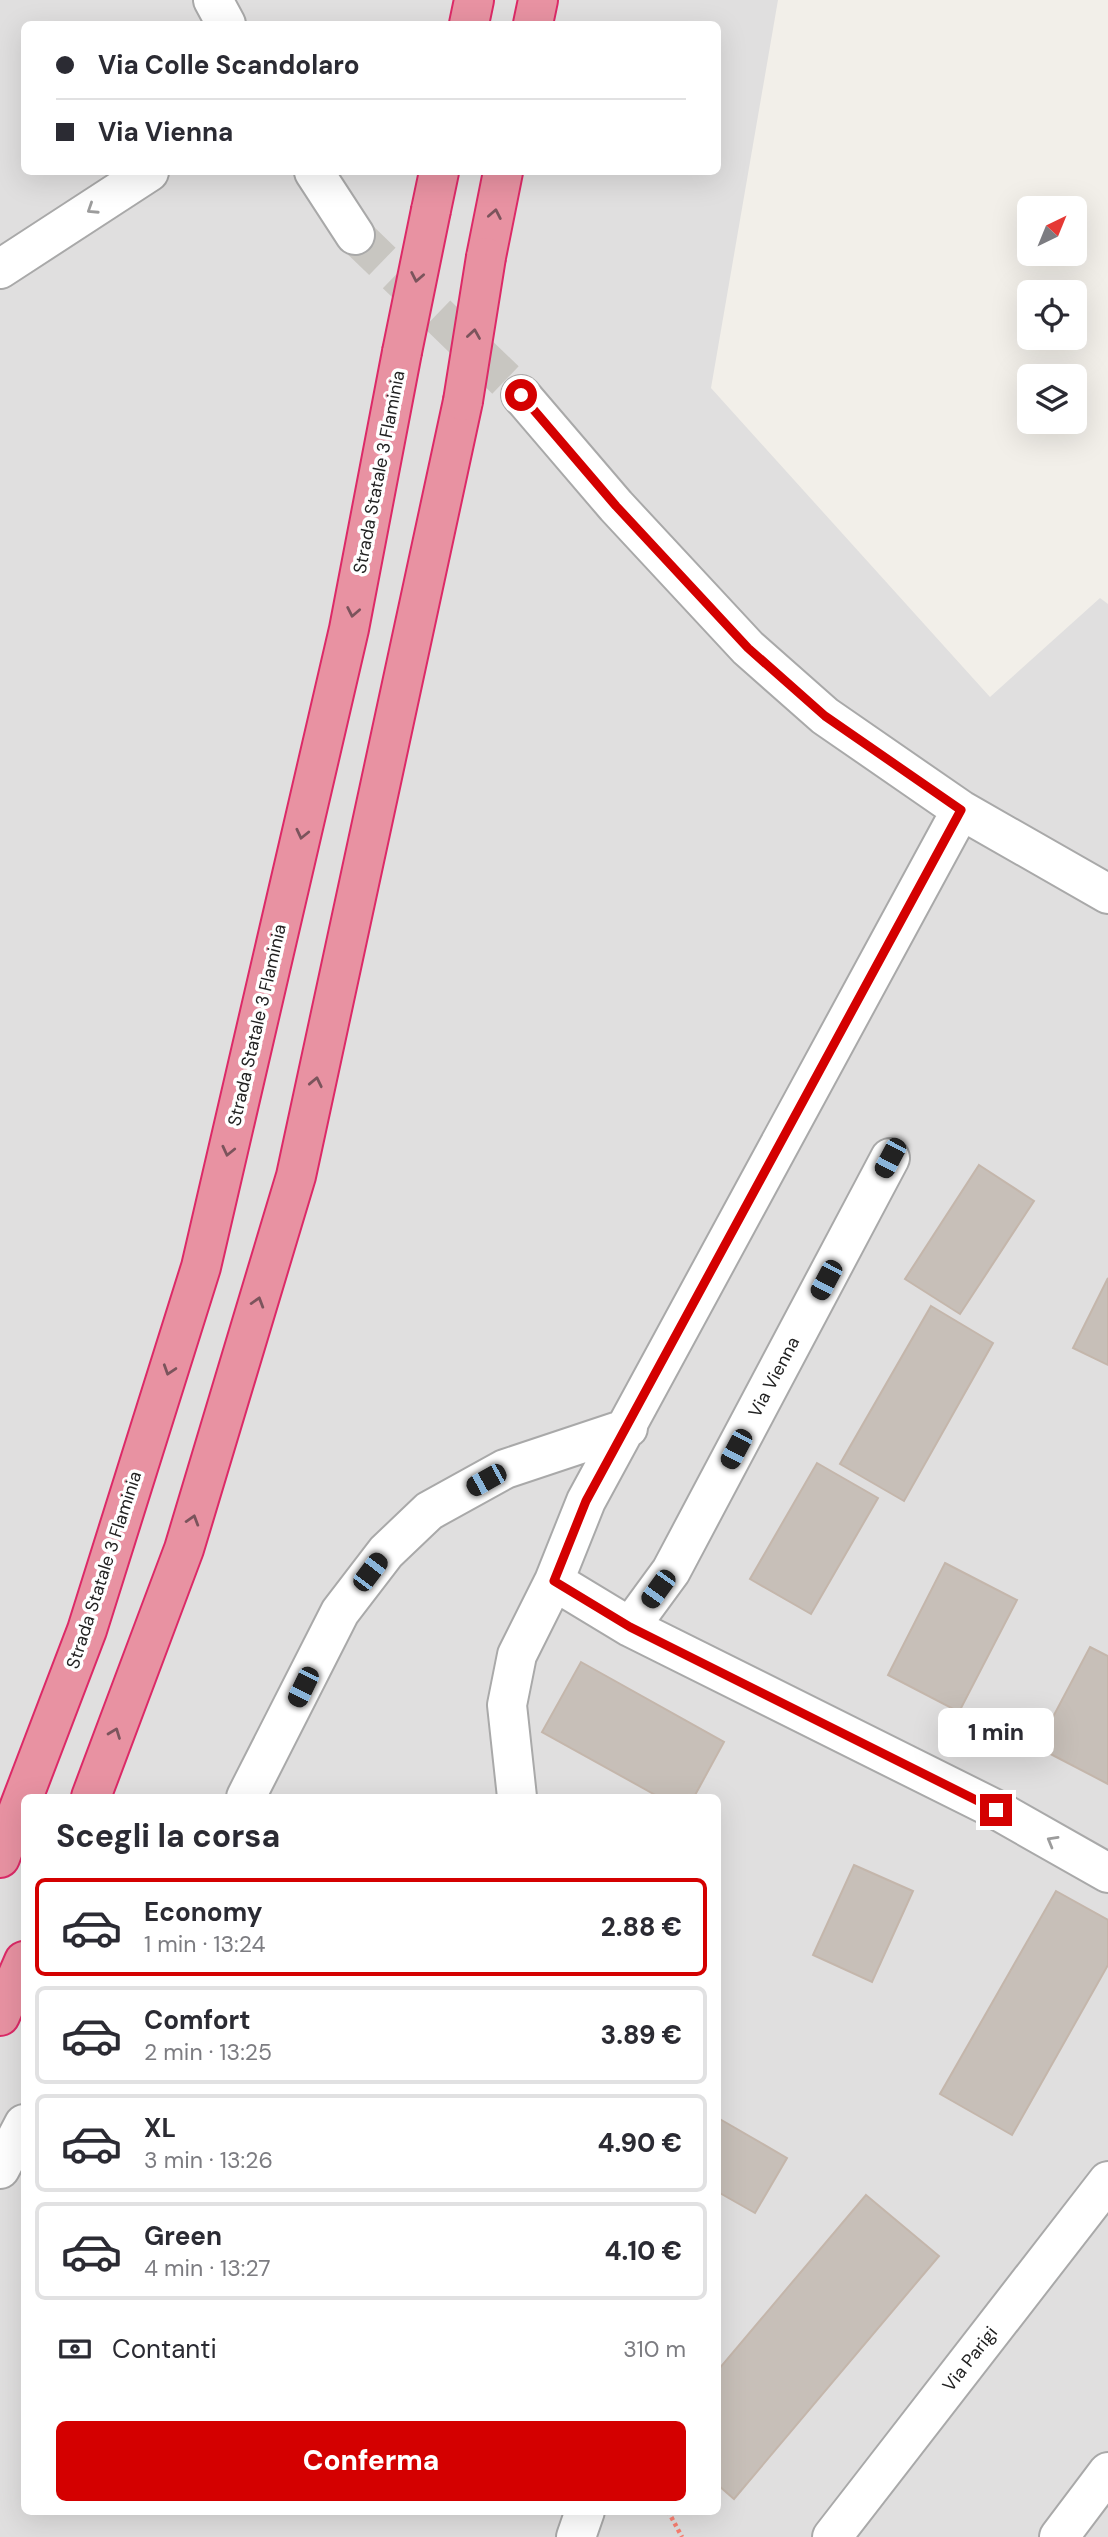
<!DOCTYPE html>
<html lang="it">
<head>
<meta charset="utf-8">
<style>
  :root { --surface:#fff; --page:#f7f7f7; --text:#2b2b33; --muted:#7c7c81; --line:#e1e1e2; --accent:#d40000 }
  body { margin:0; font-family:"DM Sans",sans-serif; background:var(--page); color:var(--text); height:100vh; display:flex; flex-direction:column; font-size:26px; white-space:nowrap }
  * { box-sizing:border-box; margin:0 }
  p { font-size:23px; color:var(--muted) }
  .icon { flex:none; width:38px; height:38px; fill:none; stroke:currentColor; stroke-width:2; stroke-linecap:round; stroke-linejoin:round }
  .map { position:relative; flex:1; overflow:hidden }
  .side { position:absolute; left:21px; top:1794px; width:700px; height:721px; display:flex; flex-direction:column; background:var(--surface); border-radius:10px; box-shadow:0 7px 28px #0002 }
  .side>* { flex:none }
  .top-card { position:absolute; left:21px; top:21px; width:700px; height:154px; border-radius:10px; box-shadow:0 7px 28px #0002; display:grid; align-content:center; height:154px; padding:0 35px; background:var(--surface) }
  .needle { width:46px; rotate:43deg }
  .controls { position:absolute; left:1017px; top:196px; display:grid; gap:14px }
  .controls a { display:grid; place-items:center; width:70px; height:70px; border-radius:10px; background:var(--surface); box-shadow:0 7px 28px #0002; font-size:35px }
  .end { position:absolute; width:32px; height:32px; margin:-16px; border:9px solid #d40000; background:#fff; box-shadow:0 0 0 4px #fff }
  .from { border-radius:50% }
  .bubble { position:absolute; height:49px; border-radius:10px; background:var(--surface); box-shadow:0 7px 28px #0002; font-size:23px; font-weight:800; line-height:49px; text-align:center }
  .car { position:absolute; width:21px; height:42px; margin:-21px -10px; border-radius:9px; box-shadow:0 0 5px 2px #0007; background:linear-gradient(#222 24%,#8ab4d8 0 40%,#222 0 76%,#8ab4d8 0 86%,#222 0) }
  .top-card b { display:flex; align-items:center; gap:24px; height:66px; font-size:26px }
  .top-card b+b { border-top:2px solid var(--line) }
  .top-card i { width:18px; height:18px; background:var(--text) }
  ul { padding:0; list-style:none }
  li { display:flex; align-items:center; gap:21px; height:98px; margin:0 14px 10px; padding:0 21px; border:4px solid var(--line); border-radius:10px }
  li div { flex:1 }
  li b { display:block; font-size:26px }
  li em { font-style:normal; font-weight:800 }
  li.selected { border-color:var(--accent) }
  li>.icon { width:63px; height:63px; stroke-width:1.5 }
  h2 { padding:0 35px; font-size:32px; line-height:84px }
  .pay { display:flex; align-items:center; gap:18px; height:77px; padding:0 35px; font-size:26px }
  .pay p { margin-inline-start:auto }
  .cta { display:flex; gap:14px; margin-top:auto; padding:14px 35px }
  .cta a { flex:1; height:80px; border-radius:10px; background:var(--accent); color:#fff; font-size:28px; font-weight:800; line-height:80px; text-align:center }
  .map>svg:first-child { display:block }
</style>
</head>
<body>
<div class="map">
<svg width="1108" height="2537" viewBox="0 0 1108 2537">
  <rect width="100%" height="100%" fill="#f2efe9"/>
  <!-- residential -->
  <path fill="#e0dfdf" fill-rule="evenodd" d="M0,0H778L711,388L990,697L1100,598L1108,604V2537H0ZM24,24H718V172H24ZM24,1797H718V2511H24Z"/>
  <!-- building -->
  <path fill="#c7bfb8" stroke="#c4b6ab" stroke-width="2" d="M979,1165L1034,1201L960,1314L905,1279Z
    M1108,1278V1365L1073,1348Z
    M931,1306L993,1343L904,1501L840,1464Z
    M817,1463L878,1498L811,1614L750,1579Z
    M945,1563L1017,1600L959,1712L888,1675Z
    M1090,1647L1108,1656V1784L1037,1747Z
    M581,1662L724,1742L694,1797H659L542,1732Z
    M854,1865L913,1891L872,1982L813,1955Z
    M1056,1891L1108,1920V1965L1012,2135L940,2094Z
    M718,2118L787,2158L755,2213L718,2192Z
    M866,2195L939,2256L734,2499L718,2485V2370Z"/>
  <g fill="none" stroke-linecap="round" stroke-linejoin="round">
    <!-- minor-tunnel -->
    <path stroke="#c8c6c1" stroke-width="38" stroke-dasharray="38 19" stroke-linecap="butt" d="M355,235L521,395"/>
    <defs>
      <path id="minor" d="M213,0L226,24
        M314,172L355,235
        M0,269L149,172
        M521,395L616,506L748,648L825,716L961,810L1108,894
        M554,1581L630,1627L997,1810L1108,1873
        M630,1627L671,1571L890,1158
        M246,1797L340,1612L386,1552L429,1511L505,1469L628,1428
        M517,1797L507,1705L517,1655L554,1581L586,1501L961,810
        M0,2169L24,2124
        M576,2537L585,2511
        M832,2537L1108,2181
        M1059,2537L1108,2472"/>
      <path id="highway" d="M469,24L474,0
        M533,24L538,0
        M431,210L439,172
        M486,257L503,172
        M91,1797L184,1549L296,1176L463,401
        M0,1858L87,1630L201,1267L349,629L402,352
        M0,2016L24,1961"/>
    </defs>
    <!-- minor casing -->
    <use href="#minor" stroke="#a9a9a9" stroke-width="42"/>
    <!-- highway casing -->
    <use href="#highway" stroke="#dc2a67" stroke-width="42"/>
    <!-- path -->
    <path stroke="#fa8072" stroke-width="4.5" stroke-dasharray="3.5 3.5" stroke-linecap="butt" d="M668,2511L682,2537"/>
    <!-- minor -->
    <use href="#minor" stroke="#fff" stroke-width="38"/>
    <!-- highway -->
    <use href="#highway" stroke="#e892a2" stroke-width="38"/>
    <defs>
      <path id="highway-bridge" d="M402,352L431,210
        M463,401L486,257"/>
    </defs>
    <!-- highway-bridge casing -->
    <use href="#highway-bridge" stroke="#dc2a67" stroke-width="42" stroke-linecap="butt"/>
    <!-- highway-bridge -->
    <use href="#highway-bridge" stroke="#e892a2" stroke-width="38"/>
  </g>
  <!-- one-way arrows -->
  <defs><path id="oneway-chevron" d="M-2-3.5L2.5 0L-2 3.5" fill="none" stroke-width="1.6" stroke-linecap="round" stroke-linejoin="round" transform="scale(1.75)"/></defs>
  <g stroke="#9c9c9c">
    <use href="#oneway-chevron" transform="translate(92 209) rotate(147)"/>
    <use href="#oneway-chevron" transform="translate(1052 1841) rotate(-150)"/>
  </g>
  <g stroke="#7b545c">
    <use href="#oneway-chevron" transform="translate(495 214) rotate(-79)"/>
    <use href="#oneway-chevron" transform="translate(417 277) rotate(101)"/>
    <use href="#oneway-chevron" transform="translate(474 334) rotate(-81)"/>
    <use href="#oneway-chevron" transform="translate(353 612) rotate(101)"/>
    <use href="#oneway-chevron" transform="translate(302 834) rotate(103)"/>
    <use href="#oneway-chevron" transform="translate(316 1082) rotate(-78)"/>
    <use href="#oneway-chevron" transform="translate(228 1151) rotate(103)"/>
    <use href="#oneway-chevron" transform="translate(258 1302) rotate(-73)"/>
    <use href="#oneway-chevron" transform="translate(169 1370) rotate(108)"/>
    <use href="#oneway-chevron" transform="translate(193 1520) rotate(-73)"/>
    <use href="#oneway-chevron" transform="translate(115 1733) rotate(-69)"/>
  </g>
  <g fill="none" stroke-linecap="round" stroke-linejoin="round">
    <!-- route -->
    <path stroke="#d40000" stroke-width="9" d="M521,395L616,506L748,648L825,716L961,810L586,1501L554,1581L630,1627L996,1810"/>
  </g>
  <g text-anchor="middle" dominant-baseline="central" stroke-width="7" stroke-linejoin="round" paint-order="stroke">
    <!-- street labels -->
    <g font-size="18" fill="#222" stroke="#fff">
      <text transform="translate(379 472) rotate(-79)">Strada Statale 3 Flaminia</text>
      <text transform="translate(257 1025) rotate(-77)">Strada Statale 3 Flaminia</text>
      <text transform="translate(774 1377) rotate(-62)">Via Vienna</text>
      <text transform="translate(104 1570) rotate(-72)">Strada Statale 3 Flaminia</text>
      <text transform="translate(970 2359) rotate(-52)">Via Parigi</text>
    </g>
  </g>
</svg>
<div class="controls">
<a><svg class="needle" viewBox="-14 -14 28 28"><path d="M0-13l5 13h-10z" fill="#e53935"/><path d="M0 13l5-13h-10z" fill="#7c7c81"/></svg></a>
<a><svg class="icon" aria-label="locate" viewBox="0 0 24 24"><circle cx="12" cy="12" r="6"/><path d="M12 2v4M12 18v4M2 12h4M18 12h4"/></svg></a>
<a><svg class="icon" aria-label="layers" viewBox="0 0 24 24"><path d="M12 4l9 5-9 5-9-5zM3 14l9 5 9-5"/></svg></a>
</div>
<i class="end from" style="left:521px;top:395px"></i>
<i class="end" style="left:996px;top:1810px"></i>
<div class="bubble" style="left:938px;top:1708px;width:116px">1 min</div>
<i class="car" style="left:890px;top:1158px;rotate:208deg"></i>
<i class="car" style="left:826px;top:1280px;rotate:208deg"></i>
<i class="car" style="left:736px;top:1449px;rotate:208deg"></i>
<i class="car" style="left:486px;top:1480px;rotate:241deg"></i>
<i class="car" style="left:370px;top:1572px;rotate:37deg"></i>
<i class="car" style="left:658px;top:1589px;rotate:216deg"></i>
<i class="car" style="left:303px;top:1687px;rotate:206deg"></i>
<div class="top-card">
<b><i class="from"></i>Via Colle Scandolaro</b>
<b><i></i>Via Vienna</b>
</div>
<section class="side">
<h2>Scegli la corsa</h2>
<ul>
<li class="selected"><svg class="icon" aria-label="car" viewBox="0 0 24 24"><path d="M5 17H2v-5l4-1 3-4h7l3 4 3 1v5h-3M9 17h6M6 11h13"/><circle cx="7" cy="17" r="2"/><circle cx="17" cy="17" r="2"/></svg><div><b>Economy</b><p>1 min · 13:24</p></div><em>2.88 €</em></li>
<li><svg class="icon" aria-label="car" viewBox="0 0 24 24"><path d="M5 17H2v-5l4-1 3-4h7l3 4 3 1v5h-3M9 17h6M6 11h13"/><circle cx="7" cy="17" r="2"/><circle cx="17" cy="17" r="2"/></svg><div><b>Comfort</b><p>2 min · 13:25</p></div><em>3.89 €</em></li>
<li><svg class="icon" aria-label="car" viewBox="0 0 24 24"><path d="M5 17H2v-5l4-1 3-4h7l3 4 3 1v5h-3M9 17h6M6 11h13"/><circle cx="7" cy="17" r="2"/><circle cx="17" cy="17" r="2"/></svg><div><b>XL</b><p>3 min · 13:26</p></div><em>4.90 €</em></li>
<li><svg class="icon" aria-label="car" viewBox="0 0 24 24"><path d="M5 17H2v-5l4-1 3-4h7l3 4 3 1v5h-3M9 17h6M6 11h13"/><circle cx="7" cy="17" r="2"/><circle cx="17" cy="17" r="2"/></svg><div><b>Green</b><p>4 min · 13:27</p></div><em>4.10 €</em></li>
</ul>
<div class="pay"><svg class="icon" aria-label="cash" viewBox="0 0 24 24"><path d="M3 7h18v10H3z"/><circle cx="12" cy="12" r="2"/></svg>Contanti<p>310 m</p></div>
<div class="cta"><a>Conferma</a></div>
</section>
</div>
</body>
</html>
